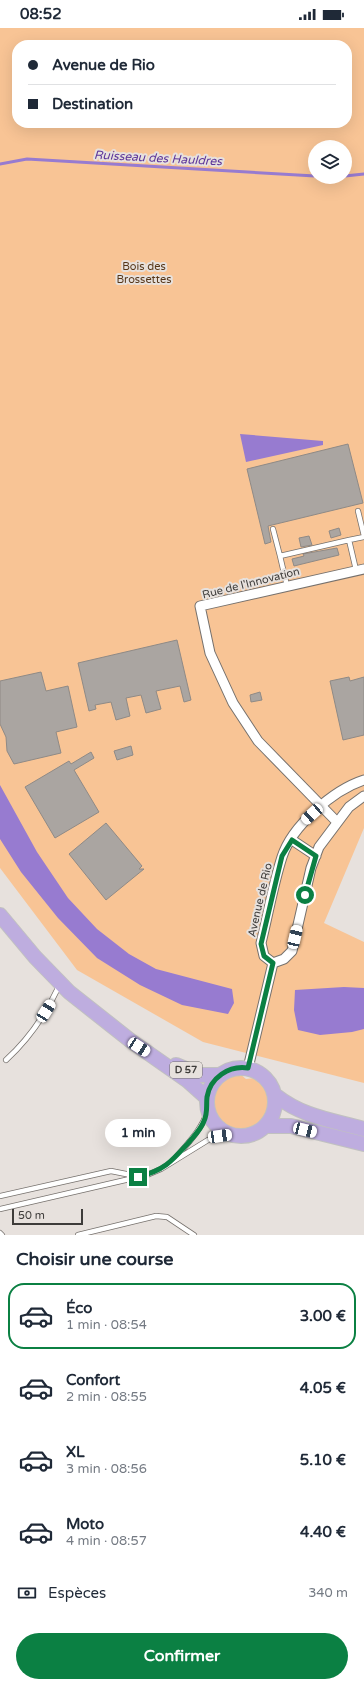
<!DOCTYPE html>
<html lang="fr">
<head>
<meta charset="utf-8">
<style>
  :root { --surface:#fff; --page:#f6f6f7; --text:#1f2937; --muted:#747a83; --line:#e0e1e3; --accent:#0b8043 }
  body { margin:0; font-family:"Varela Round",sans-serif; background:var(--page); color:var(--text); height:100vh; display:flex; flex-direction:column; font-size:15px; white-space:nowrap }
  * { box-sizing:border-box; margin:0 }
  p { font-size:13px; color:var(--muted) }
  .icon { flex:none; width:22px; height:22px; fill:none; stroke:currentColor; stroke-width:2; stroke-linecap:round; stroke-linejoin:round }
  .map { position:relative; height:1207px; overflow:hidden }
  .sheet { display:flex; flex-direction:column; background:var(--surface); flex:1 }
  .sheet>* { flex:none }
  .top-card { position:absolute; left:12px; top:12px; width:340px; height:88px; border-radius:16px; box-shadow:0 4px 16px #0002; display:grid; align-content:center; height:88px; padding:0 16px; background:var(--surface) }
  .buttons { position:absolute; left:308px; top:112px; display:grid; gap:8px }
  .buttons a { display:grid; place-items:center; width:44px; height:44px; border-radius:50%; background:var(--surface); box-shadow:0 4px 16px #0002; font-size:20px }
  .scale { position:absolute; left:12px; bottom:10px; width:71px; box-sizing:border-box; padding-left:4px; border:2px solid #3e3c3a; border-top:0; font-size:11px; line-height:14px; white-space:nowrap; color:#3e3c3a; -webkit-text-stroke:3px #e7e1dd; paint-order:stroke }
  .end { position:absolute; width:18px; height:18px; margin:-9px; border:5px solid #0b8043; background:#fff; box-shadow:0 0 0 2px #fff }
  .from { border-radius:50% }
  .bubble { position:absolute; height:28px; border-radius:14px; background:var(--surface); box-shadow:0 4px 16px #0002; font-size:13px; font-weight:700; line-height:28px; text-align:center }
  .car { position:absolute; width:12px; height:24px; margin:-12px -6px; border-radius:5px; box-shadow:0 0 3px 1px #0007; background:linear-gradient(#fff 24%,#345 0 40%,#fff 0 76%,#345 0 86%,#fff 0) }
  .top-card b { display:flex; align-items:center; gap:14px; height:38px; font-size:15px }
  .top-card b+b { border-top:1px solid var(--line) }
  .top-card i { width:10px; height:10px; background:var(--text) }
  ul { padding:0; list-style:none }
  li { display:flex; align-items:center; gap:12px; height:66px; margin:0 8px 6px; padding:0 8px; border:2px solid transparent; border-radius:16px }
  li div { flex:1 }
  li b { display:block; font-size:15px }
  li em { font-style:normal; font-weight:700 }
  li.active { border-color:var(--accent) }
  li>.icon { width:36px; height:36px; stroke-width:1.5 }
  h2 { padding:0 16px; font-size:18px; line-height:48px }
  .pay { display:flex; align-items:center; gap:10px; height:44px; padding:0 16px; font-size:15px }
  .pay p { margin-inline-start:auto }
  .primary-button { display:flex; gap:8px; margin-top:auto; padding:8px 16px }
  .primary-button a { flex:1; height:46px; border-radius:24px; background:var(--accent); color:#fff; font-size:16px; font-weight:700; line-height:46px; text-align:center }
  .status { display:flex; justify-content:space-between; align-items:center; height:28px; padding:0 20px; background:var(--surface); direction:ltr }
  .status svg { height:11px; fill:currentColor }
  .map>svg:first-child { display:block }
</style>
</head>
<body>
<div class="status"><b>08:52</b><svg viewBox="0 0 49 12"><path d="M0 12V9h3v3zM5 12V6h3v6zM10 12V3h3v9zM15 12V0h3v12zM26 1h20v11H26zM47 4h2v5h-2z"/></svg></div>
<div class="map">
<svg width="364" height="1207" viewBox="0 0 364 1207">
  <rect width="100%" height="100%" fill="#e7e1dd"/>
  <!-- green -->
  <path fill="#f8c495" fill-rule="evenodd" d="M0,0H364V800L324,895L364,914V1055L203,1014L77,942L0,840ZM17,17H347V95H17ZM315,119H345V149H315Z
    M240,1046L246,1051L255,1050C280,1067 270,1106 238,1102C205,1098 206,1051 240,1046Z"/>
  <!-- water -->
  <path fill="#977bd0" d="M240,406L323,413V417L246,434Z
    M0,757L37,824L68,870L97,901L129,926L156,941L232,961L234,975L228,986L182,977L140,957L97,930L58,890L21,844L0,811Z
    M344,959L364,960V1001L352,1004L320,1007L298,1002L294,982L295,962Z"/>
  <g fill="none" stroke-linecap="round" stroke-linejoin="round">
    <!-- stream -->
    <path stroke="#977bd0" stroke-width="3" d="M0,136L27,131L315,148
      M345,148L364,146"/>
  </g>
  <!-- building -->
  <path fill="#aaa5a1" stroke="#8f8a86" d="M348,416L363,475L268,498L271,514L265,516L247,441Z
    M339,500L341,507L331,510L329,503Z
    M309,508L312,517L301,519L299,510Z
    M337,520L339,527L294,538L292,531L304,528L303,526Z
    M177,612L191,672L184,674L180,658L156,663L161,681L146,685L141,667L126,670L130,688L116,692L111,674L95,677L96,681L89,683L78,635Z
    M41,644L46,663L68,658L77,699L56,704L61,725L14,736L7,723L6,709L0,696V653Z
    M349,649L350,653L364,649V707L343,712L330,653Z
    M260,664L262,672L251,674L250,667Z
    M131,718L133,727L117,732L114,723Z
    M91,724L94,730L74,742L99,784L55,810L25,759L69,733L71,736Z
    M106,795L142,838L139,841H144L106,872L69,826Z"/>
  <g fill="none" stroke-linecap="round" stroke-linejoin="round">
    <defs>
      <path id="lane" d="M358,483L364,508
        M273,501L280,528
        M349,512L364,509
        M287,558L280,528L349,512L356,542
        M6,1032C29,1011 46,986 59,958
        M176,1129C189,1114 202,1101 208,1082
        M0,1168L111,1143L136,1148
        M0,1181L147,1147L161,1141L208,1112L217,1108L232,1106
        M0,1205L2,1207
        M78,1207L156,1188L167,1189L194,1207"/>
      <path id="street" d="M337,794L258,713L233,675L210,625L200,578L364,541
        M292,812L316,828
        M273,935L264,928L261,915C268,887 273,857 282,829C292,798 333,762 364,752
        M273,935L284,931L292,923L311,840L319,819L349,779L364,768
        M248,1040L273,935"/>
      <path id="primary" d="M0,887L35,929L69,964L131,1013L188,1053L207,1070
        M176,1037L200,1047H220
        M207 1074a34 34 0 1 1 68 0a34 34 0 1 1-68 0Z
        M275,1067C303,1089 331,1092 364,1101
        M265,1098H291L364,1116"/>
    </defs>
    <!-- lane casing -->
    <use href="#lane" stroke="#76716d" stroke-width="6"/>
    <!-- street casing -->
    <use href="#street" stroke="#76716d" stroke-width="11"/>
    <!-- primary casing -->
    <use href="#primary" stroke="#c1c1c0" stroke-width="16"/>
    <!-- lane -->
    <use href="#lane" stroke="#fff" stroke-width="4.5"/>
    <!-- street -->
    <use href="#street" stroke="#fff" stroke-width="9"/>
    <!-- primary -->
    <use href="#primary" stroke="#beaddf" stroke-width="14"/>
  </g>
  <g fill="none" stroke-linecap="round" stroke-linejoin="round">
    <!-- route -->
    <path stroke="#0b8043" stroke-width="5" d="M138,1149C165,1142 172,1133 190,1113C195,1107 201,1101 204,1093C208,1084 206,1078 207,1069C210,1050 229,1037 248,1040L273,935L264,928L261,916L282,828L292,812L316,828L305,867"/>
  </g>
  <g text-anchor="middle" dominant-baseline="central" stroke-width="4" stroke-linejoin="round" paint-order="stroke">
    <!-- shield labels -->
    <rect fill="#e7e1dd" stroke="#716e6b" stroke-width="1" x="170" y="1034" width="32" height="16" rx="3"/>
    <g font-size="10" font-weight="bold" fill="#3e3c3a">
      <text x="186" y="1042">D 57</text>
    </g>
    <!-- park labels -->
    <g font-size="11" fill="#563618" stroke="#e7e1dd">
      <text x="144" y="238">Bois des<tspan x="144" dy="13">Brossettes</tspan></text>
    </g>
    <!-- street labels -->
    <g font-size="11" fill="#3e3c3a" stroke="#e7e1dd">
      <text transform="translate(251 555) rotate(-14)">Rue de l'Innovation</text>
      <text transform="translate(260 872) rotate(-77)">Avenue de Rio</text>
    </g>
    <!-- water labels -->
    <g font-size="12" font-style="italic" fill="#5d359a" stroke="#e7e1dd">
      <text transform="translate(158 130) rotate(3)">Ruisseau des Hauldres</text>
    </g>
  </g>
</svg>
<div class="buttons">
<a><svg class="icon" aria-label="layers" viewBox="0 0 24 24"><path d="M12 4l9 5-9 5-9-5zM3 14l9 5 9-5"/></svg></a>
</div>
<div class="scale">50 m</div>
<i class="end from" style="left:305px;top:867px"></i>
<i class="end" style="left:138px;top:1149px"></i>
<div class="bubble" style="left:105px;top:1091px;width:66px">1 min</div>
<i class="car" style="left:312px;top:786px;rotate:228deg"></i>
<i class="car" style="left:295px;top:909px;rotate:13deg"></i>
<i class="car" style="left:46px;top:983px;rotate:32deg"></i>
<i class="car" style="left:139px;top:1019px;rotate:123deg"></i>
<i class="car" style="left:305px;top:1102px;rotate:104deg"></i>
<i class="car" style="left:220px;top:1108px;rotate:82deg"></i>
<div class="top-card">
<b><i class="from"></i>Avenue de Rio</b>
<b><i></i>Destination</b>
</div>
</div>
<section class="sheet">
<h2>Choisir une course</h2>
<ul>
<li class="active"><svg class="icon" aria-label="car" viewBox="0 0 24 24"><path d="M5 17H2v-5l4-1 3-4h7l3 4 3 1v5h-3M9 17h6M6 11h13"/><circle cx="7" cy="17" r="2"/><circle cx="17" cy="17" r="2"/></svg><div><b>Éco</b><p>1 min · 08:54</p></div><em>3.00 €</em></li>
<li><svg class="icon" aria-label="car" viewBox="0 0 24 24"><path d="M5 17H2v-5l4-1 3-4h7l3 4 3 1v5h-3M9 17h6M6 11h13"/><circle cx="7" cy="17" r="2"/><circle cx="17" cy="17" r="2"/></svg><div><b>Confort</b><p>2 min · 08:55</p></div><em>4.05 €</em></li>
<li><svg class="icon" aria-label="car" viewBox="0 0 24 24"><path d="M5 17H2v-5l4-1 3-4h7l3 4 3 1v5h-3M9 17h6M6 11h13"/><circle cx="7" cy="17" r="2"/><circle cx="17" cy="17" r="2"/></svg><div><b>XL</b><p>3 min · 08:56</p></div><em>5.10 €</em></li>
<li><svg class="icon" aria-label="car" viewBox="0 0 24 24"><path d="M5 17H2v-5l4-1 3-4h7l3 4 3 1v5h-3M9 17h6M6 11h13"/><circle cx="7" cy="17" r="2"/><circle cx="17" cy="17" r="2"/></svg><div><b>Moto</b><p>4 min · 08:57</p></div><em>4.40 €</em></li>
</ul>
<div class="pay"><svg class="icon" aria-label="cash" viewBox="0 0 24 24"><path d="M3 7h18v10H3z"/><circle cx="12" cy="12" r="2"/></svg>Espèces<p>340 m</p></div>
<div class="primary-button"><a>Confirmer</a></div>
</section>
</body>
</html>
